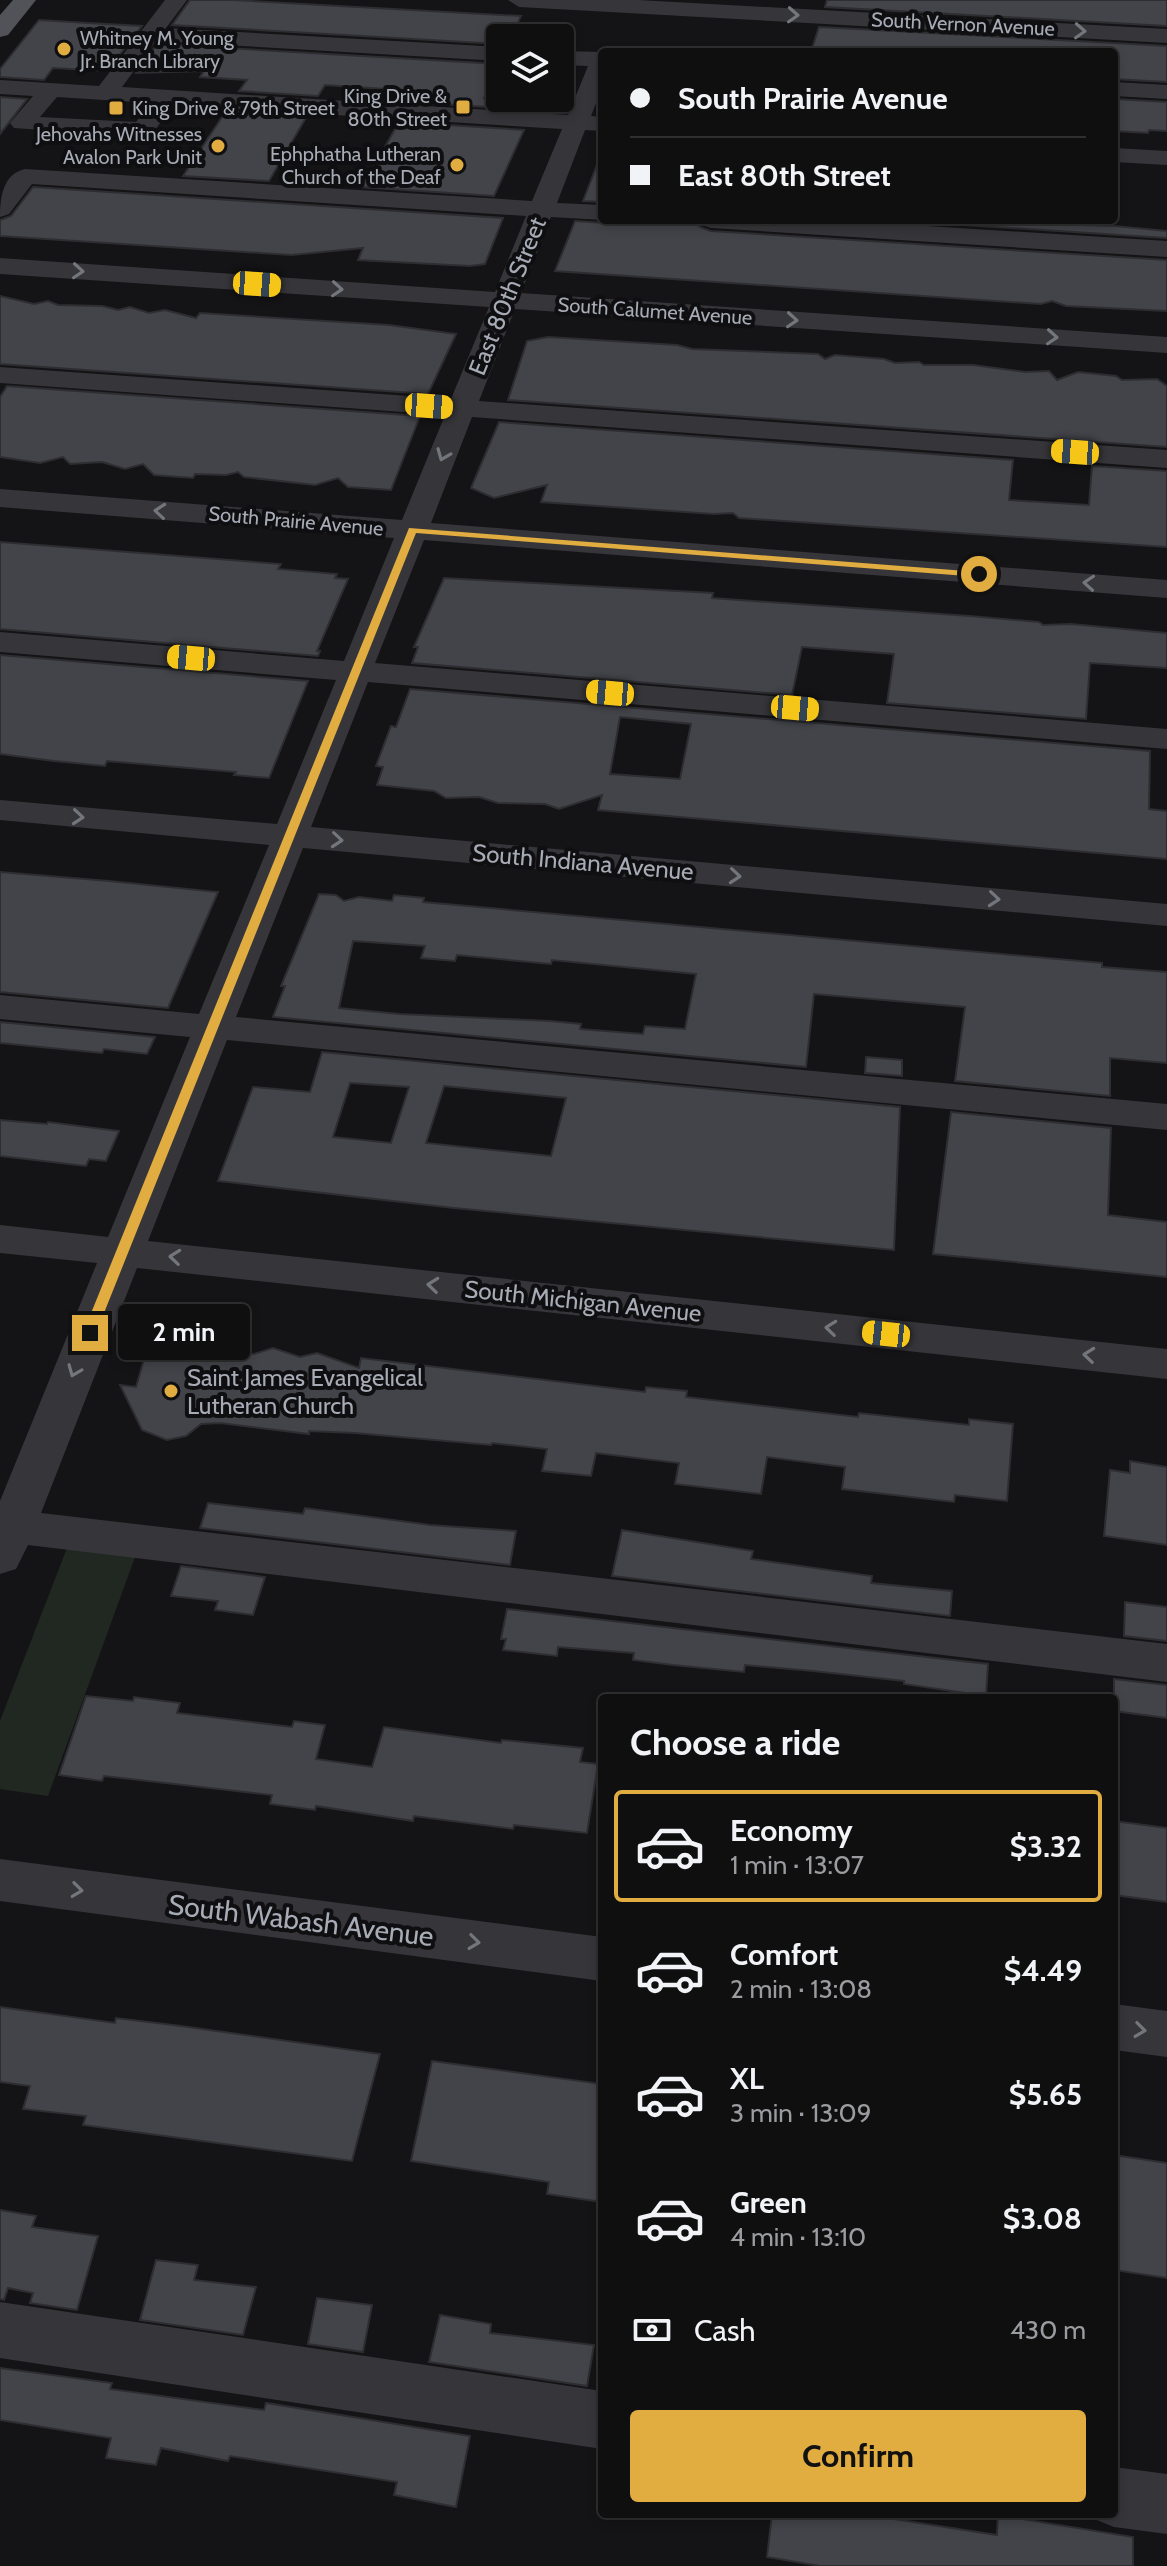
<!DOCTYPE html>
<html lang="en">
<head>
<meta charset="utf-8">
<style>
  :root { --surface:#0f0f10; --page:#1d1d1e; --text:#f1f3f6; --muted:#9b9c9f; --line:#2f2f30; --accent:#e1ac40 }
  body { margin:0; font-family:Cabin,sans-serif; background:var(--page); color:var(--text); height:100vh; display:flex; flex-direction:column; font-size:30px; white-space:nowrap }
  * { box-sizing:border-box; margin:0 }
  p { font-size:26px; color:var(--muted) }
  .icon { flex:none; width:44px; height:44px; fill:none; stroke:currentColor; stroke-width:2; stroke-linecap:round; stroke-linejoin:round }
  .map { position:relative; flex:1; overflow:hidden }
  .side { position:absolute; left:598px; top:1694px; width:520px; height:824px; display:flex; flex-direction:column; background:var(--surface); border-radius:8px; box-shadow:0 4px 12px #0003,0 0 0 2px var(--line) }
  .side>* { flex:none }
  .top-card { position:absolute; left:598px; top:48px; width:520px; height:176px; border-radius:8px; box-shadow:0 4px 12px #0003,0 0 0 2px var(--line); display:grid; align-content:center; height:176px; padding:0 32px; background:var(--surface) }
  .fabs { position:absolute; left:486px; top:24px; display:grid; gap:16px }
  .fabs a { display:grid; place-items:center; width:88px; height:88px; border-radius:8px; background:var(--surface); box-shadow:0 4px 12px #0003,0 0 0 2px var(--line); font-size:40px }
  .end { position:absolute; width:36px; height:36px; margin:-18px; border:10px solid #e1ac40; background:#111; box-shadow:0 0 0 4px #111 }
  .from { border-radius:50% }
  .bubble { position:absolute; height:56px; border-radius:8px; background:var(--surface); box-shadow:0 4px 12px #0003,0 0 0 2px var(--line); font-size:26px; font-weight:800; line-height:56px; text-align:center }
  .car { position:absolute; width:24px; height:48px; margin:-24px -12px; border-radius:10px; box-shadow:0 0 6px 2px #0007; background:linear-gradient(#f5c518 24%,#345 0 40%,#f5c518 0 76%,#345 0 86%,#f5c518 0) }
  .top-card b { display:flex; align-items:center; gap:28px; height:76px; font-size:30px }
  .top-card b+b { border-top:2px solid var(--line) }
  .top-card i { width:20px; height:20px; background:var(--text) }
  ul { padding:0; list-style:none }
  li { display:flex; align-items:center; gap:24px; height:112px; margin:0 16px 12px; padding:0 16px; border:4px solid transparent; border-radius:8px }
  li div { flex:1 }
  li b { display:block; font-size:30px }
  li em { font-style:normal; font-weight:800 }
  li.on { border-color:var(--accent) }
  li>.icon { width:72px; height:72px; stroke-width:1.5 }
  h2 { padding:0 32px; font-size:36px; line-height:96px }
  .pay { display:flex; align-items:center; gap:20px; height:88px; padding:0 32px; font-size:30px }
  .pay p { margin-inline-start:auto }
  .button { display:flex; gap:16px; margin-top:auto; padding:16px 32px }
  .button a { flex:1; height:92px; border-radius:8px; background:var(--accent); color:#111; font-size:32px; font-weight:800; line-height:92px; text-align:center }
  .map>svg:first-child { display:block }
</style>
</head>
<body>
<div class="map">
<svg width="1167" height="2566" viewBox="0 0 1167 2566">
  <rect width="100%" height="100%" fill="#141416"/>
  <!-- green -->
  <path fill="#212822" d="M67,1548L135,1557L48,1796L0,1789V1721Z"/>
  <!-- building -->
  <path fill="#434449" stroke="#2e2e32" stroke-width="2" fill-rule="evenodd" d="M190,0H233L521,16L511,38H500V44L172,25Z
    M827,0H1167V26L825,7Z
    M39,20L88,23L142,26L107,71L53,68L44,80L0,77V69Z
    M819,27L1167,46V82L1114,79V52H811Z
    M157,44L499,64L484,98H538L533,110L410,102L416,91L325,85L318,96L239,91L247,80L200,77L204,71L136,73Z
    M0,97L27,99L0,134Z
    M1114,99L1167,102V131L1149,130L1148,133L1114,131Z
    M226,111L307,116L269,181L183,176Z
    M399,122L524,130L494,196L362,187Z
    M600,157L602,202L583,201Z
    M33,187L503,218L485,264L470,266L358,260L363,248L292,255L0,236V220L11,216Z
    M607,220H695L700,227L711,231L1167,260V311L1066,306L1052,301L1041,304L555,271L575,221L604,223Z
    M919,220L1114,226L1167,231V238L919,222Z
    M0,296L34,304L48,301L58,305L102,306L118,310L130,307L149,313L165,310L196,318L200,313L389,325L456,334L428,394L0,364Z
    M548,337L677,345L692,349L818,354L825,359L835,355L884,359L895,363L919,362L924,365H973L1025,372L1049,371L1057,380L1078,372L1116,376L1122,380L1157,379L1167,386V447L508,400L527,341Z
    M7,386L420,416L391,490L348,487L338,478L315,485L244,477L238,472L226,475L195,474L193,478L154,475L143,464L125,469L102,462L70,464L63,457L40,463L0,457V397Z
    M499,422L1013,460L1009,500L1089,505L1092,466L1167,471V547L739,518L733,513L714,514L541,502L547,485L494,498L471,488Z
    M0,542L281,564L278,569L337,574L335,578L348,579L317,651H320L318,656L0,629Z
    M444,578L713,593L712,598L970,616L1039,622L1043,625L1071,624L1167,633V668L1090,663L1086,719L887,703L894,654L802,647L792,695L412,663L418,647H414Z
    M0,655L308,681L269,778L234,775L236,772L107,761L105,766L54,761L0,754Z
    M410,689L1150,751L1149,809L1167,811V859L598,810L602,795L559,809L545,804L498,803L479,797L446,798L434,791L377,785L383,767L376,766L391,726L396,727ZM620,717L691,724L680,779L610,774Z
    M0,872L109,881L218,892L168,1008L0,992Z
    M319,894L336,895L344,901L359,897L392,901L394,895L424,898L423,902L1102,963V967L1167,972V1063L1110,1058V1096L955,1081L965,1007L814,994L806,1067L273,1017L285,986H281ZM353,941L425,946L421,958L455,961L457,955L551,964L552,960L696,974L685,1029L645,1026L643,1034L580,1029L581,1024L550,1021L399,1014L339,1008Z
    M0,1022L155,1037L147,1054L104,1049L102,1053L0,1043Z
    M322,1052L900,1107L894,1250L454,1208L218,1181L253,1087L310,1092ZM350,1083L409,1087L391,1143L333,1137ZM444,1086L566,1098L551,1156L426,1143Z
    M866,1057L902,1060V1076L865,1073Z
    M951,1112L1111,1128L1108,1215L1167,1222V1277L933,1254Z
    M0,1120L47,1124L48,1122L119,1131L106,1161L89,1159L86,1166L0,1156Z
    M149,1342L254,1354L273,1348L300,1357L317,1353L359,1368L361,1358L645,1392L646,1387L687,1391L686,1397L858,1417L859,1413L969,1425V1419L1013,1424L1007,1501L955,1495L954,1502L842,1489L845,1467L767,1457L761,1494L675,1484L679,1463L596,1453L591,1476L542,1471L547,1449L492,1443L491,1445L355,1433L309,1431V1434L220,1423L201,1424L186,1436L167,1440L142,1430L120,1385L136,1387Z
    M1130,1461L1167,1467V1545L1104,1536L1110,1470L1130,1473Z
    M208,1503L303,1514L305,1508L430,1525L516,1531L510,1565L200,1528Z
    M622,1530L753,1551L751,1559L872,1576L871,1583L952,1591L950,1616L612,1576Z
    M181,1566L265,1577L253,1615L215,1610L218,1601L171,1596Z
    M1125,1602L1167,1607V1641L1124,1636Z
    M507,1609L988,1664L986,1696L904,1684V1681L813,1671L745,1665L744,1672L673,1665L633,1660L634,1653L558,1647L557,1656L503,1650L506,1639H501Z
    M1114,1679L1167,1685V1718L1114,1711Z
    M86,1696L133,1701L134,1697L180,1703L177,1713L292,1727L294,1721L325,1725L316,1759L372,1767L384,1727L501,1743L502,1740L583,1748L580,1762L598,1764L587,1833L514,1825L513,1829L414,1816L413,1821L316,1806L315,1810L270,1804L272,1795L104,1776L102,1781L59,1775Z
    M1114,1821L1167,1828V1902L1114,1895Z
    M0,2007L115,2023L116,2018L181,2026L380,2054L352,2161L83,2125L86,2116L23,2109L30,2086L0,2082Z
    M432,2061L602,2084V2202L547,2194L549,2182L411,2161Z
    M1114,2155L1167,2163V2278L1114,2270Z
    M0,2210L36,2216L32,2227L98,2236L77,2310L30,2303L33,2293L8,2288L4,2300L0,2299Z
    M156,2260L198,2265L194,2280L256,2287L243,2335L140,2320Z
    M317,2298L372,2305L363,2352L308,2344Z
    M440,2315L491,2324L490,2333L594,2345L587,2386L429,2362Z
    M0,2368L112,2383L110,2389L264,2410L266,2403L470,2436L456,2507L394,2495L397,2482L230,2456L228,2461L161,2448L156,2465L106,2458L111,2438L0,2420Z
    M772,2514H862L997,2535L998,2515L1133,2537V2566H820L767,2557Z"/>
  <g fill="none" stroke-linecap="round" stroke-linejoin="round">
    <!-- minor -->
    <path fill="#36363a" fill-rule="evenodd" d="M165,0H187L166,28L500,47V61L156,41L122,87L568,115L588,66L560,65V51L602,52V88L591,116L602,117V131L585,130L557,203L602,205L604,220L551,217L521,293L1167,337V353L515,309L479,401L1167,450V468L472,417L431,523L1167,580V598L424,540L375,663L1167,729V749L368,682L311,827L1167,904V926L303,848L236,1017L1167,1104V1130L227,1040L148,1241L1167,1349V1379L137,1268L41,1513L1167,1644V1682L28,1545L16,1569L0,1574V1501L97,1263L0,1253V1225L108,1237L190,1037L0,1019V995L199,1014L269,845L0,820V800L277,824L336,680L0,652V632L344,661L394,538L0,507V489L402,520L445,415L0,383V367L451,399L489,307L0,274V258L495,292L526,216L32,184L9,214L0,217C0,197 3,174 25,169L532,201L562,129L174,105L151,135L143,137L14,128L10,123L33,96L0,94V80L99,86ZM57,97L151,103L136,122L40,117Z
      M508,0H638L1167,29V43L519,7Z
      M1114,82L1167,85V99L1114,96Z
      M1114,148L1167,151V165L1114,162Z
      M698,220H831L1167,241V257L711,228L702,225Z
      M0,1859L602,1937V1981L0,1901Z
      M1114,2004L1167,2011V2057L1114,2050Z
      M0,2302L602,2391V2449L0,2358Z
      M1114,2467L1167,2474V2534L1114,2527L1092,2518L1091,2514H1114Z"/>
    <!-- major -->
    <path fill="#525359" fill-rule="evenodd" d="M13,0H36L8,35L0,37V15Z"/>
  </g>
  <!-- one-way arrows -->
  <defs><path id="oneway-chevron" d="M-2-3.5L2.5 0L-2 3.5" fill="none" stroke-width="1.6" stroke-linecap="round" stroke-linejoin="round" transform="scale(2)"/></defs>
  <g stroke="#74767e">
    <use href="#oneway-chevron" transform="translate(793 15) rotate(3)"/>
    <use href="#oneway-chevron" transform="translate(1080 31) rotate(3)"/>
    <use href="#oneway-chevron" transform="translate(78 271) rotate(4)"/>
    <use href="#oneway-chevron" transform="translate(337 289) rotate(4)"/>
    <use href="#oneway-chevron" transform="translate(792 320) rotate(4)"/>
    <use href="#oneway-chevron" transform="translate(1052 337) rotate(4)"/>
    <use href="#oneway-chevron" transform="translate(443 455) rotate(112)"/>
    <use href="#oneway-chevron" transform="translate(160 511) rotate(-175)"/>
    <use href="#oneway-chevron" transform="translate(1089 583) rotate(-176)"/>
    <use href="#oneway-chevron" transform="translate(78 817) rotate(5)"/>
    <use href="#oneway-chevron" transform="translate(337 840) rotate(5)"/>
    <use href="#oneway-chevron" transform="translate(735 876) rotate(5)"/>
    <use href="#oneway-chevron" transform="translate(994 899) rotate(5)"/>
    <use href="#oneway-chevron" transform="translate(175 1257) rotate(-174)"/>
    <use href="#oneway-chevron" transform="translate(433 1285) rotate(-174)"/>
    <use href="#oneway-chevron" transform="translate(831 1328) rotate(-174)"/>
    <use href="#oneway-chevron" transform="translate(1089 1355) rotate(-174)"/>
    <use href="#oneway-chevron" transform="translate(74 1371) rotate(112)"/>
    <use href="#oneway-chevron" transform="translate(77 1890) rotate(7)"/>
    <use href="#oneway-chevron" transform="translate(474 1942) rotate(7)"/>
    <use href="#oneway-chevron" transform="translate(1140 2030) rotate(7)"/>
  </g>
  <!-- route -->
  <path fill="#e1ac40" d="M409,528L979,572L984,574L979,577L416,533L96,1333L94,1336H85L83,1333Z"/>
  <!-- markers -->
  <g fill="#e1ac40" stroke="#0f0f11" stroke-width="3">
    <circle cx="64" cy="49" r="8"/>
    <rect x="455" y="99" width="16" height="16" rx="4"/>
    <rect x="108" y="100" width="16" height="16" rx="4"/>
    <circle cx="218" cy="146" r="8"/>
    <circle cx="457" cy="165" r="8"/>
    <circle cx="171" cy="1391" r="8"/>
  </g>
  <g text-anchor="middle" dominant-baseline="central" stroke-width="8" stroke-linejoin="round" paint-order="stroke">
    <!-- far-street labels -->
    <g font-size="20" fill="#a7abb5" stroke="#0f0f11">
      <text transform="translate(963 24) rotate(3)">South Vernon Avenue</text>
      <text transform="translate(655 311) rotate(4)">South Calumet Avenue</text>
      <text transform="translate(296 521) rotate(5)">South Prairie Avenue</text>
    </g>
    <!-- far-poi labels -->
    <g font-size="20" fill="#a7abb5" stroke="#0f0f11" text-anchor="end">
      <text x="80" y="38" text-anchor="start">Whitney M. Young<tspan x="80" dy="23">Jr. Branch Library</tspan></text>
      <text x="447" y="96">King Drive &amp;<tspan x="447" dy="23">80th Street</tspan></text>
      <text x="132" y="108" text-anchor="start">King Drive &amp; 79th Street</text>
      <text x="202" y="134">Jehovahs Witnesses<tspan x="202" dy="23">Avalon Park Unit</tspan></text>
      <text x="441" y="154">Ephphatha Lutheran<tspan x="441" dy="23">Church of the Deaf</tspan></text>
    </g>
    <!-- street labels -->
    <g font-size="24" fill="#a7abb5" stroke="#0f0f11">
      <text transform="translate(507 296) rotate(-68)">East 80th Street</text>
      <text transform="translate(583 862) rotate(5)">South Indiana Avenue</text>
      <text transform="translate(583 1301) rotate(6)">South Michigan Avenue</text>
    </g>
    <!-- poi labels -->
    <g font-size="24" fill="#a7abb5" stroke="#0f0f11" text-anchor="start">
      <text x="187" y="1377">Saint James Evangelical<tspan x="187" dy="28">Lutheran Church</tspan></text>
    </g>
    <!-- near-street labels -->
    <g font-size="28" fill="#a7abb5" stroke="#0f0f11">
      <text transform="translate(301 1920) rotate(7)">South Wabash Avenue</text>
    </g>
  </g>
</svg>
<div class="fabs">
<a><svg class="icon" aria-label="layers" viewBox="0 0 24 24"><path d="M12 4l9 5-9 5-9-5zM3 14l9 5 9-5"/></svg></a>
</div>
<i class="end from" style="left:979px;top:574px"></i>
<i class="end" style="left:90px;top:1333px"></i>
<div class="bubble" style="left:118px;top:1304px;width:132px">2 min</div>
<i class="car" style="left:257px;top:284px;rotate:94deg"></i>
<i class="car" style="left:429px;top:406px;rotate:94deg"></i>
<i class="car" style="left:1075px;top:452px;rotate:274deg"></i>
<i class="car" style="left:191px;top:658px;rotate:275deg"></i>
<i class="car" style="left:610px;top:693px;rotate:275deg"></i>
<i class="car" style="left:795px;top:708px;rotate:95deg"></i>
<i class="car" style="left:886px;top:1334px;rotate:276deg"></i>
<div class="top-card">
<b><i class="from"></i>South Prairie Avenue</b>
<b><i></i>East 80th Street</b>
</div>
<section class="side">
<h2>Choose a ride</h2>
<ul>
<li class="on"><svg class="icon" aria-label="car" viewBox="0 0 24 24"><path d="M5 17H2v-5l4-1 3-4h7l3 4 3 1v5h-3M9 17h6M6 11h13"/><circle cx="7" cy="17" r="2"/><circle cx="17" cy="17" r="2"/></svg><div><b>Economy</b><p>1 min · 13:07</p></div><em>$3.32</em></li>
<li><svg class="icon" aria-label="car" viewBox="0 0 24 24"><path d="M5 17H2v-5l4-1 3-4h7l3 4 3 1v5h-3M9 17h6M6 11h13"/><circle cx="7" cy="17" r="2"/><circle cx="17" cy="17" r="2"/></svg><div><b>Comfort</b><p>2 min · 13:08</p></div><em>$4.49</em></li>
<li><svg class="icon" aria-label="car" viewBox="0 0 24 24"><path d="M5 17H2v-5l4-1 3-4h7l3 4 3 1v5h-3M9 17h6M6 11h13"/><circle cx="7" cy="17" r="2"/><circle cx="17" cy="17" r="2"/></svg><div><b>XL</b><p>3 min · 13:09</p></div><em>$5.65</em></li>
<li><svg class="icon" aria-label="car" viewBox="0 0 24 24"><path d="M5 17H2v-5l4-1 3-4h7l3 4 3 1v5h-3M9 17h6M6 11h13"/><circle cx="7" cy="17" r="2"/><circle cx="17" cy="17" r="2"/></svg><div><b>Green</b><p>4 min · 13:10</p></div><em>$3.08</em></li>
</ul>
<div class="pay"><svg class="icon" aria-label="cash" viewBox="0 0 24 24"><path d="M3 7h18v10H3z"/><circle cx="12" cy="12" r="2"/></svg>Cash<p>430 m</p></div>
<div class="button"><a>Confirm</a></div>
</section>
</div>
</body>
</html>
